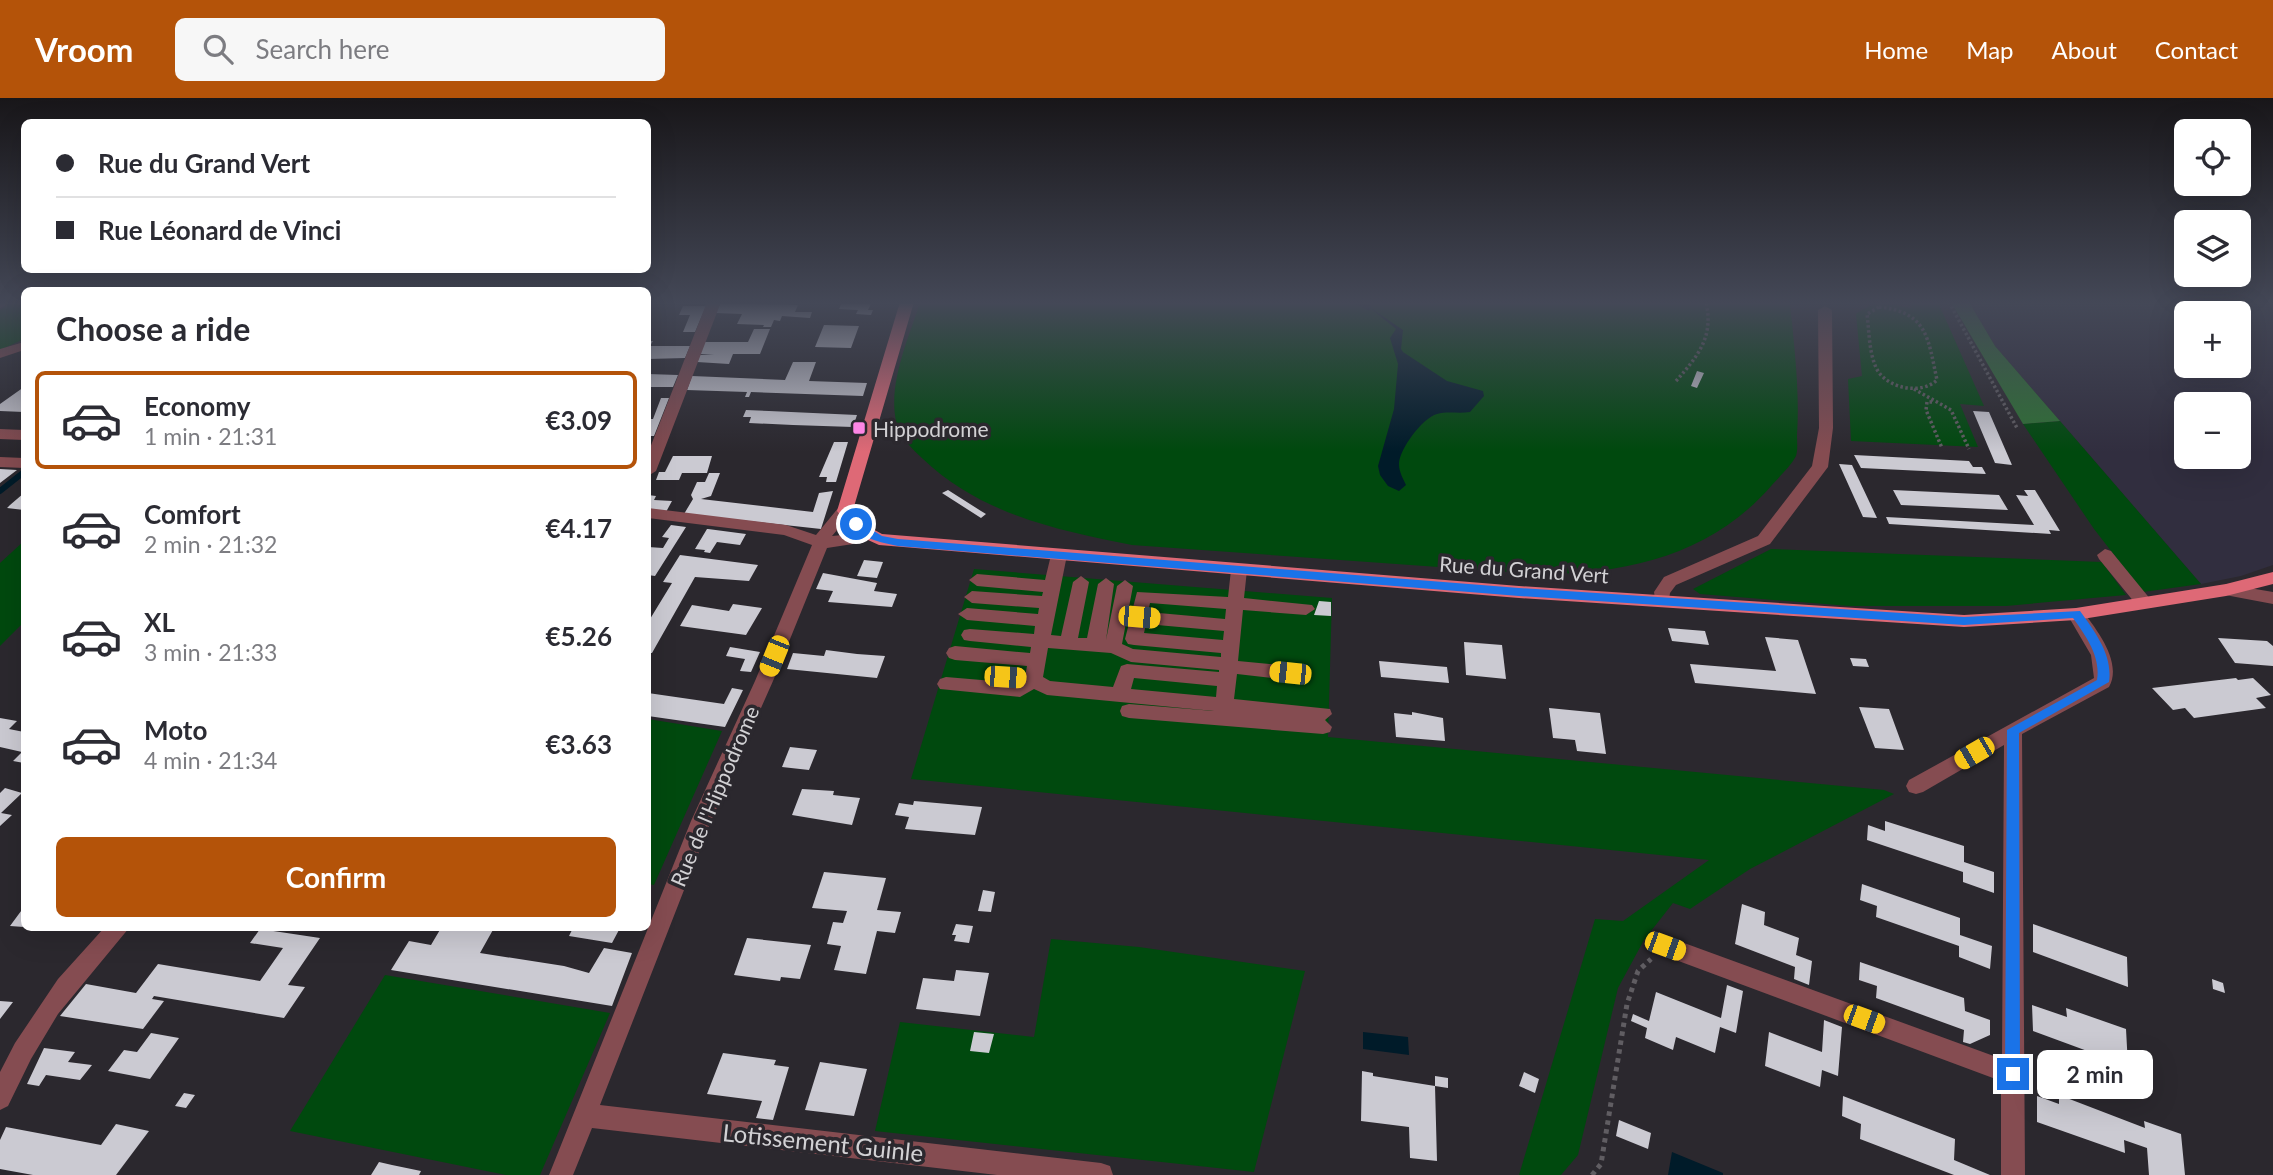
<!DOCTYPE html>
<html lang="en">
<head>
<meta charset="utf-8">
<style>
  :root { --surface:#fff; --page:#f7f7f7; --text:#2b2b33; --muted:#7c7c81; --line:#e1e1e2; --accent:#b45309 }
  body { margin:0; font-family:Lato,sans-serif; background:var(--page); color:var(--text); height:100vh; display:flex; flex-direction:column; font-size:26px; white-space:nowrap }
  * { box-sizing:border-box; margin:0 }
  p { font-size:23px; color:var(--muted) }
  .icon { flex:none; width:38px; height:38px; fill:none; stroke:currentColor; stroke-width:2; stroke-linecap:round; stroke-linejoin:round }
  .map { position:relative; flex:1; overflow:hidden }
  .details { position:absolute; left:21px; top:189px; width:630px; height:644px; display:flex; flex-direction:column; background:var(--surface); border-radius:10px; box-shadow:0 7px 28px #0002 }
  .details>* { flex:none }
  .hud { position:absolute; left:21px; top:21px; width:630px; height:154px; border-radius:10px; box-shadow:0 7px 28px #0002; display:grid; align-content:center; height:154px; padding:0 35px; background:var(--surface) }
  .tools { position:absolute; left:2174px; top:21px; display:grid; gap:14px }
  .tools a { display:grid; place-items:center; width:77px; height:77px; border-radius:10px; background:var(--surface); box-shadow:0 7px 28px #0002; font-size:35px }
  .end { position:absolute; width:32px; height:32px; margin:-16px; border:9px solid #1a73e8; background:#fff; box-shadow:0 0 0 4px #fff }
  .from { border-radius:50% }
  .bubble { position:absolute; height:49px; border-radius:10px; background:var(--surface); box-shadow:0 7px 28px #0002; font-size:23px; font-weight:700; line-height:49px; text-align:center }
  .car { position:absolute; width:21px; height:42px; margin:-21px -10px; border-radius:9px; box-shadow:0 0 5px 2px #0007; background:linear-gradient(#f5c518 24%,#345 0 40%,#f5c518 0 76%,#345 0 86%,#f5c518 0) }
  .hud b { display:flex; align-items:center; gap:24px; height:66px; font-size:26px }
  .hud b+b { border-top:2px solid var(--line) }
  .hud i { width:18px; height:18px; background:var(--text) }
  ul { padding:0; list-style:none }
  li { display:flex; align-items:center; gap:21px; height:98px; margin:0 14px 10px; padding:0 21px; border:4px solid transparent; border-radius:10px }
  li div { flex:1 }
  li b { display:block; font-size:26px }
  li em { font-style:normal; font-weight:700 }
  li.on { border-color:var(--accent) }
  li>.icon { width:63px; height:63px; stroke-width:1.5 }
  h2 { padding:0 35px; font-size:32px; line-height:84px }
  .primary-button { display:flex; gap:14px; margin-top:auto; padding:14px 35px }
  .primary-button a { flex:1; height:80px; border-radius:10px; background:var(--accent); color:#fff; font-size:28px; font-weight:700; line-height:80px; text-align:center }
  header { display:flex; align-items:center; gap:42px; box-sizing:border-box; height:98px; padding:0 35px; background:var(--accent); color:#fff }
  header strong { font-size:33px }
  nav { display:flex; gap:38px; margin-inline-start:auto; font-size:24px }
  .search { width:490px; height:63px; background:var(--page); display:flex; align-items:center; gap:18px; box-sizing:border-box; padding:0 24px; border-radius:10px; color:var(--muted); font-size:26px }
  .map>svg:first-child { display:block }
</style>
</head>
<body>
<header>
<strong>Vroom</strong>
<div class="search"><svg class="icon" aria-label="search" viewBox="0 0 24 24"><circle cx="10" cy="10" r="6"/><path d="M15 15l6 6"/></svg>Search here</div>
<nav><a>Home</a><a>Map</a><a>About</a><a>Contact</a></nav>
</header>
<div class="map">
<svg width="2273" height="1077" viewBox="0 0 2273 1077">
  <rect width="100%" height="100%" fill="#2b282e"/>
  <!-- industrial -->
  <path fill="#312e3f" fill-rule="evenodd" d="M1969,204H2273V467L2241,478L2201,486L1995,248ZM2186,215H2238V268H2186ZM2186,306H2238V359H2186Z"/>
  <!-- green -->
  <path fill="#00490e" d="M14,204H24V241L0,252V212Z
    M920,204H1790C1794,248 1800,292 1797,337C1797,343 1798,352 1796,358C1791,368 1779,379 1772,387C1712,457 1625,477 1536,476L1132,447C1056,432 981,416 923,361C912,351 899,338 896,323C888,284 909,240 920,204Z
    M1910,204H1938L1984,308L1960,306L1978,349L1851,343L1848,281L1862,278L1856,216C1874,202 1889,206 1911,210Z
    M2060,323L2201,486L2143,494L2094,431L2023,326Z
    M24,443V524L0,548V465Z
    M1771,451L2102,464L2126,497L2006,508H1849L1700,496L1693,491Z
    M974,471L1332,500L1328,639L1884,692L1894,696L1750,771L1690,811L1673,805L1644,842L1618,890L1578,1057L1561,1077H1519L1595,821L1623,823L1709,762L911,681Z
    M648,621L722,633L654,787L648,786Z
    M1051,841L1139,849L1305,873L1254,1074L875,1033L900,924L1034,939Z
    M385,877L610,915L540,1077H506L290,1033Z"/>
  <!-- forest -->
  <path fill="#2f7035" d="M1951,204H1969L1995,248L2060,323L2023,326Z"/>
  <!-- water -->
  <path fill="#001b29" d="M1368,208L1403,232L1401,251L1403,254L1447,283L1483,293L1484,298L1470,314C1459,316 1447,313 1437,316C1422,320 1399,352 1399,366C1399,374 1403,380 1406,387L1399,393L1388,388L1380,377L1378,368L1394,311L1398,266L1390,240L1396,231Z
    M1363,934L1408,939L1409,957L1363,951Z
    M1672,1054L1723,1075V1077H1668Z"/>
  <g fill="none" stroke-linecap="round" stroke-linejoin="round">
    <!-- stream -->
    <path stroke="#001b29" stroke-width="6" d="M1358,204L1368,209
      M0,393L24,374"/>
  </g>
  <!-- building -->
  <path fill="#cbcad2" d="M842,204H872L868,212H873L871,217L856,216L858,212L839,211Z
    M720,205L798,207L795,214H812L810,220L782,218L780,223L774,222L771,229H763L764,227L737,226L742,216L716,215Z
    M683,208H706L695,234H683L690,217H679Z
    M824,227L859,228L851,250L815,249Z
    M754,231H770L760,256H733L729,266L697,264L700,257H714L700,256L705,244H748Z
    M648,243H653L650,248H690L685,260L648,261Z
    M793,264H816L809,283L867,285L863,298L751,294L749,299H745L747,294L687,292L692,278L785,282Z
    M1697,273L1704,275L1697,290L1691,288Z
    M648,276L678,277L673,289H648Z
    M24,289V314L0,313V306Z
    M661,300H669L654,338H648V321H653Z
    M746,312L769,313L857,317L853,329L793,327L749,325L751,319H743Z
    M1973,313L1989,314L2012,367L1995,365Z
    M834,344H848L836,384H826L827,379H819Z
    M1854,357L1969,363L1973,369H1982L1986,376L1861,370Z
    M673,358H712L707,375H682L679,382H656L659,374H665Z
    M1839,366L1852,367L1877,420L1863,419Z
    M0,371L17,372L0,385Z
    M709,375H720L711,398L701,401L813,414L819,395L833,393L821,431L684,416L693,401L691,397L697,384H705Z
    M948,392L981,413L986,416L981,420L942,395Z
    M1893,392L1999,397L2008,412L1901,407Z
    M2024,392H2035L2060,433L2049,432L2051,436L1889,426L1886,419L2034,427L2016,397L2028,398Z
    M24,395V412L7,410L10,407Z
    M648,397L656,398L654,402L672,403L666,414L648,412Z
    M671,427L686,429L655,478L648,477V449L663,450L669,440L662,439Z
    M707,431H708L746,436L740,447L717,444L710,455L704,454L705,452L695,451Z
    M680,457L758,467L749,483L695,479L652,555H648V521H650L672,485L663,484Z
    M864,462L883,464L877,480L857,478Z
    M823,475L877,485L874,493L897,496L892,509L828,504L833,493L816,491Z
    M1319,503L1331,504V518L1314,517Z
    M733,506L762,510L746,537L680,528L692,507L729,513Z
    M1668,530L1705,533L1709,547L1672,543Z
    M1765,539L1798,542L1816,596L1695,585L1690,566L1776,573Z
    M2218,540L2267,543L2273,548V568L2235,565Z
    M1464,544L1502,547L1506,581L1466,577Z
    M730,549L760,554L751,574L740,573L745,561L726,558Z
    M826,552L857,556L885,558L877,580L787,571L793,555L824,558Z
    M1850,560L1866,561L1869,569L1853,568Z
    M1379,563L1447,569L1449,585L1381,579Z
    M2236,580L2238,582L2253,580L2271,597L2256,600L2266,610L2194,620L2185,610L2173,612L2152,590Z
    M732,590L743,592L725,629L648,618V595L724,606Z
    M1859,609L1889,611L1904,652L1875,650Z
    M1549,610L1600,615L1606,656L1577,653L1575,642L1553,640Z
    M1412,614L1443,620L1445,643L1396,639L1394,615L1412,617Z
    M0,620L17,623L9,631L24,634V665L13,663L22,654L0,649Z
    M790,649L817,652L809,672L782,669Z
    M5,690L22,695L1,715L12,717L0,728V695Z
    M802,691L834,693L833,697L860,700L852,727L792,717Z
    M914,703L982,709L975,737L905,731L909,719L895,717L899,705L913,707Z
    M1885,723L1964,748V764L1994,774V795L1963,784V774L1867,742L1868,727L1885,733Z
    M824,774L886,780L877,812L901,814L895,835L877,833L866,876L834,872L841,848L827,846L833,824L843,825L847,813L812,810Z
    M1862,786L1960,820V837L1992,848L1990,871L1959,859V848L1876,819L1877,808L1860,802Z
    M983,792L995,794L991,814L978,813Z
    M1742,806L1765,814L1764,827L1799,840L1796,857L1812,863L1809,887L1794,881L1795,869L1735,846Z
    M24,809V829L10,828Z
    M956,826L973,828L969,845L954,843L956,837H952Z
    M2033,826L2127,859L2128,889L2033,854Z
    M441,830H494L480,855L564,868L589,875L604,850L632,855L612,908L391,872L409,843L431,847Z
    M573,830H620L612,845L569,838Z
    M260,831L320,840L288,887L305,889L284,920L154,898L152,901L164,903L143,931L60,918L86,886L136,895L158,866L260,883L283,850L250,845Z
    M747,840L811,847L800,881L781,879L780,883L734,877Z
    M1860,864L1964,900L1965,913L1990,922V937L1970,946L1963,944L1964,932L1876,900L1877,888L1859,882Z
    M956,872L989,875L980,918L916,911L923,880L954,883Z
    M2212,881L2223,885L2225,895L2213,891Z
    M1727,887L1743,893L1736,935L1720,929L1715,955L1676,939L1673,952L1645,940L1647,930L1631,923L1633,916L1649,923L1656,894L1721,920Z
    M0,903L13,904L0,921Z
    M2032,907L2067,919L2066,910L2126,931L2128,968L2033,933Z
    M1824,922L1842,929L1838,978L1822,972L1820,989L1765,968L1769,934L1822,954Z
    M974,934L994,936L989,955L970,953Z
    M151,935L179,940L150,981L108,973L124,952L137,954Z
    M44,950L75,954L68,964L92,967L80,982L46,977L39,988L27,986Z
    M723,955L776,962L774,967L789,969L773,1022L756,1020L762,1003L707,996Z
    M820,964L867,971L854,1018L805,1012Z
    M1362,973L1373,975V978L1435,988L1437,1063L1410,1060L1409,1029L1361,1023Z
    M1524,974L1539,981L1535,995L1519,988Z
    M1435,978L1448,980V990L1435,988Z
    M184,995L195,997L186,1010L175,1008Z
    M2059,997L2145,1030L2144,1023L2181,1036L2185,1077H2149L2147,1050L2124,1042L2125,1055L2037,1024V998L2059,1006Z
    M1843,998L1955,1041L1954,1062L1990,1077H1954L1860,1041L1861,1026L1842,1018Z
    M1619,1022L1651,1035L1648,1051L1616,1038Z
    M116,1026L149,1033L116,1077H33L0,1071V1042L6,1029L101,1047Z
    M379,1064L392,1067L421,1073L419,1077H371Z"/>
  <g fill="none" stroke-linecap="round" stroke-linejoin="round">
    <!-- path-far1 -->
    <path stroke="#605d62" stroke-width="3.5" stroke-dasharray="2.5 2.5" stroke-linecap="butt" d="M1949,204L2017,330
      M1879,209C1928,214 1928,241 1937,282C1920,298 1883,290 1875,267C1869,252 1869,232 1867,216Z
      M1676,283C1698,258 1714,239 1706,204
      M1914,291L1951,312L1969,351
      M1932,304H1927L1926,312L1942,350"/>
    <!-- path -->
    <path stroke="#605d62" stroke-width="5" stroke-dasharray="4.5 4.5" stroke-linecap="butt" d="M1592,1077L1601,1066L1627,906L1638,873L1651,861"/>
    <!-- minor -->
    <path fill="#854c51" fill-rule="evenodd" d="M0,204H11L0,210Z
      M707,204H721L656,373L648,378V355Z
      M1825,208L1832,212L1833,330L1828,369L1770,446L1676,487L1670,495L1668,508H1656L1654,494L1664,479L1758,438L1812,368L1819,330L1818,212Z
      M24,244V252L0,260V251Z
      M0,331L24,332V342L0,341Z
      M0,359L24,360V370L0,369Z
      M845,408L853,413L832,438L843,437L863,428L871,433L853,446L827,450L773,583L711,723L600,1007L1101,1065L1110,1068L1113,1077H997L592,1030L573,1077H549L691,723L755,583L812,447L784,437L648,420V410L786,427L816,437L839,409Z
      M1059,451L1067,457L1051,537L1061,538L1073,484L1081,478L1089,484L1078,540H1087L1098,486L1106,480L1114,486L1106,542L1117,488L1125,482L1133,488L1122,546L1133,551L1221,559V555L1134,547L1128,546L1125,541L1137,494L1228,499L1231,472L1239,466L1247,472L1244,500L1312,507L1315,511L1306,517L1243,512L1238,563L1290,568L1296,570L1299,575L1296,580L1290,582L1237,576L1234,601L1330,611L1332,616L1325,622L1332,629L1330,634L1323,636L1129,620L1122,618L1120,613L1122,608L1129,606L1214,613L1047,597L1034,591L1020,599L940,591L937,586L940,581L946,579L1017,585L1025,579L1027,568L955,562L949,560L946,555L949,550L955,548L1030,555L1031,549L970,543L964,542L961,537L964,532L970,531L1034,536L1035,528L967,522L958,516L967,510L1038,516L1039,510L972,505L964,499L972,493L1042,498L1043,494L977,488L969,482L977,476L1045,482L1051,457ZM1150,505L1226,511L1225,521L1148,514ZM1146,526L1224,533L1223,542L1144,535ZM1048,550L1111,555L1131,564L1219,572V574L1127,566L1121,568L1113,589L1050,583L1043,579ZM1134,580L1217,588L1216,599L1131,591Z
      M2105,451L2111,453L2151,502L2154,506L2151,510H2139L2099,461L2097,457Z
      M2226,486L2273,494V506L2220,496L2218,492Z
      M2076,510L2082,512C2096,531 2123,564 2109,589L2022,636L2025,1077H2001V983L1657,855L1654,848L1657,841L1665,838L2002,961L2004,647L1923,694L1916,696L1909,694L1906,688L1909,682L2094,580L2091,557L2067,516Z
      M104,830H129L58,916L31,961L8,1008L0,1012V974L15,945L58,881Z"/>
    <!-- major -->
    <path fill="#de6976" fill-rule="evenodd" d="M900,204H914L853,412L869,429L882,436L1519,488L1964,517L2076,510L2226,486L2273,474V486L2226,498L2076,522L1964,529L1519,500L879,447L857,437L837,413Z"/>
  </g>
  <!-- sky -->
  <linearGradient id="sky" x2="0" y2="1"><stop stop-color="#181619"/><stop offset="0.58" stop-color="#444857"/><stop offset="1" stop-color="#444857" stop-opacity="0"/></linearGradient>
  <rect width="2273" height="354" fill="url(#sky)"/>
  <!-- route -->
  <path fill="#1a73e8" d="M856,422L882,438L898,441L1519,490L1964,519L2080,513C2095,534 2113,557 2109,584L2019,635L2020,976L2018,981L2013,984L2007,981L2005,976L2007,632L2097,582C2101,559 2086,538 2073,520L1964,527L1519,498L898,448C879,444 863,441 850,426Z"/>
  <!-- markers -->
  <rect fill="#fc86e4" stroke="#2b282e" stroke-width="2.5" x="852" y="323" width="14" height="14" rx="3.5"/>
  <g text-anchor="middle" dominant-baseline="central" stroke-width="7" stroke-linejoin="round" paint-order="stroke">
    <!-- poi labels -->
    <g font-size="21" fill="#d2d1d4" stroke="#2b282e" text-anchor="start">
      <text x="873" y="330">Hippodrome</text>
    </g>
    <!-- street labels -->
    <g font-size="21" fill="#d2d1d4" stroke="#2b282e">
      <text transform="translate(1524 471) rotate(4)">Rue du Grand Vert</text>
      <text transform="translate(714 698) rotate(-67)">Rue de l'Hippodrome</text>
    </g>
    <!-- near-street labels -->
    <g font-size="24" fill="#d2d1d4" stroke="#2b282e">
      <text transform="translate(823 1044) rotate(6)">Lotissement Guinle</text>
    </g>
  </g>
</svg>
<div class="tools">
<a><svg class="icon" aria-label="locate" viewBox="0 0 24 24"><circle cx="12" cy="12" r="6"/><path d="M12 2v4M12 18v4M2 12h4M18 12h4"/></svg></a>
<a><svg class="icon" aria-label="layers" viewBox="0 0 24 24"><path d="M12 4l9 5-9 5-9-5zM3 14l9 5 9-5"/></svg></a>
<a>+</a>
<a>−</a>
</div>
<i class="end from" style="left:856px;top:426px"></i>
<i class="end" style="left:2013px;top:976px"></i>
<div class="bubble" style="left:2037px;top:952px;width:116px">2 min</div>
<i class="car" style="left:1139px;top:519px;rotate:95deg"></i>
<i class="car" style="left:774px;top:558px;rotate:202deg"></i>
<i class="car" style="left:1290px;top:575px;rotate:276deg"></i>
<i class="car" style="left:1005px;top:579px;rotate:94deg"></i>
<i class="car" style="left:1974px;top:655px;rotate:240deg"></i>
<i class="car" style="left:1665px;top:848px;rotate:110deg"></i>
<i class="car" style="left:1864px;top:921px;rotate:110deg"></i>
<div class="hud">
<b><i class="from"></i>Rue du Grand Vert</b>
<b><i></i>Rue Léonard de Vinci</b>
</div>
<section class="details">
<h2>Choose a ride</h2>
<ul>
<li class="on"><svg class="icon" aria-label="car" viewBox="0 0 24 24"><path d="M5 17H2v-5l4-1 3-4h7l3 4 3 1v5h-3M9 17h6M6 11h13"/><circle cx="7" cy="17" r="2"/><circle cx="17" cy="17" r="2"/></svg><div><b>Economy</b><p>1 min · 21:31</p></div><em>€3.09</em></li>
<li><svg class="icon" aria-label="car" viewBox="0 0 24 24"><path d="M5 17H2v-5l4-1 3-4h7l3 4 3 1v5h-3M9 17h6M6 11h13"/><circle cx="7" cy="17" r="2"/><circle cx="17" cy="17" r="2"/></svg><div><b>Comfort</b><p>2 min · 21:32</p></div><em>€4.17</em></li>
<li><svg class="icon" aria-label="car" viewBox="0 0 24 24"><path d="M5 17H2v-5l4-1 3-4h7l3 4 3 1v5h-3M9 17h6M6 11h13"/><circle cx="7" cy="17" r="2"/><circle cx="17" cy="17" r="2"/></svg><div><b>XL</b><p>3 min · 21:33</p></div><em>€5.26</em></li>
<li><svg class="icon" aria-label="car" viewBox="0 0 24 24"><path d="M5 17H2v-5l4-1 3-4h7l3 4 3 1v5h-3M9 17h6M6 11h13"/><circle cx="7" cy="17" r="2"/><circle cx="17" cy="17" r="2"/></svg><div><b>Moto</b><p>4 min · 21:34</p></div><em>€3.63</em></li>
</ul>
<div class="primary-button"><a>Confirm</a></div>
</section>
</div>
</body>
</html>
